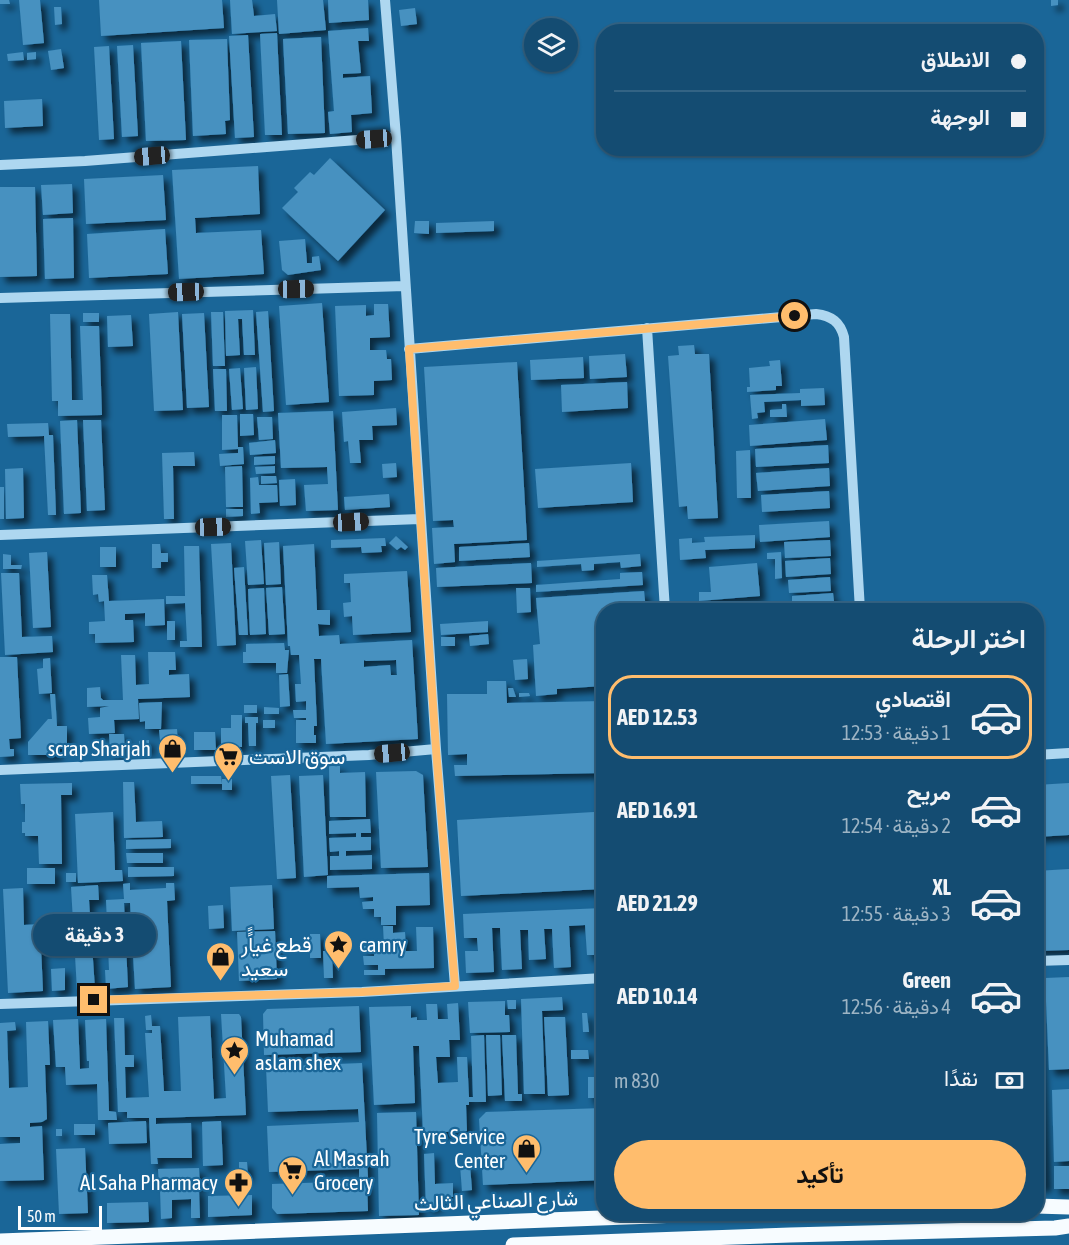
<!DOCTYPE html>
<html lang="ar">
<head>
<meta charset="utf-8">
<style>
  :root { --surface:#144c72; --page:#1d5377; --text:#f1f3f6; --muted:#9db4c4; --line:#336384; --accent:#ffbd6d }
  body { margin:0; font-family:"Asap Condensed",Vazirmatn,sans-serif; background:var(--page); color:var(--text); direction:rtl; height:100vh; display:flex; flex-direction:column; font-size:22px; white-space:nowrap }
  * { box-sizing:border-box; margin:0 }
  p { font-size:20px; color:var(--muted) }
  .icon { flex:none; width:33px; height:33px; fill:none; stroke:currentColor; stroke-width:2; stroke-linecap:round; stroke-linejoin:round }
  .map { position:relative; flex:1; overflow:hidden; direction:ltr }
  .drawer { position:absolute; left:596px; top:603px; width:448px; height:618px; display:flex; flex-direction:column; background:var(--surface); border-radius:24px; box-shadow:0 2px 4px #0004,0 0 0 2px var(--line); direction:rtl }
  .drawer>* { flex:none }
  .guide { position:absolute; left:596px; top:24px; width:448px; height:132px; border-radius:24px; box-shadow:0 2px 4px #0004,0 0 0 2px var(--line); direction:rtl; display:grid; align-content:center; height:132px; padding:0 18px; background:var(--surface) }
  .fabs { position:absolute; left:524px; top:18px; display:grid; gap:12px }
  .fabs a { display:grid; place-items:center; width:54px; height:54px; border-radius:50%; background:var(--surface); box-shadow:0 2px 4px #0004,0 0 0 2px var(--line); font-size:30px }
  .scale { position:absolute; left:18px; bottom:15px; width:84px; box-sizing:border-box; padding-left:6px; border:3px solid #fff; border-top:0; font-size:16px; line-height:21px; white-space:nowrap; color:#fff; -webkit-text-stroke:4px #1a6698; paint-order:stroke }
  .end { position:absolute; width:27px; height:27px; margin:-14px; border:8px solid #ffbd6d; background:#111; box-shadow:0 0 0 3px #111 }
  .from { border-radius:50% }
  .bubble { position:absolute; height:42px; border-radius:21px; background:var(--surface); box-shadow:0 2px 4px #0004,0 0 0 2px var(--line); font-size:20px; font-weight:700; line-height:42px; text-align:center; direction:rtl }
  .car { position:absolute; width:18px; height:36px; margin:-18px -9px; border-radius:8px; box-shadow:0 0 4px 2px #0007; background:linear-gradient(#222 24%,#8ab4d8 0 40%,#222 0 76%,#8ab4d8 0 86%,#222 0) }
  .guide b { display:flex; align-items:center; gap:21px; height:57px; font-size:22px }
  .guide b+b { border-top:2px solid var(--line) }
  .guide i { width:15px; height:15px; background:var(--text) }
  ul { padding:0; list-style:none }
  li { display:flex; align-items:center; gap:18px; height:84px; margin:0 12px 9px; padding:0 6px; border:3px solid transparent; border-radius:24px }
  li div { flex:1 }
  li b { display:block; font-size:22px }
  li em { font-style:normal; font-weight:700 }
  li.active { border-color:var(--accent) }
  li>.icon { width:54px; height:54px; stroke-width:1.5 }
  h2 { padding:0 18px; font-size:27px; line-height:72px }
  .pay { display:flex; align-items:center; gap:15px; height:66px; padding:0 18px; font-size:22px }
  .pay p { margin-inline-start:auto }
  .primary-button { display:flex; gap:12px; margin-top:auto; padding:12px 18px }
  .primary-button a { flex:1; height:69px; border-radius:36px; background:var(--accent); color:#111; font-size:24px; font-weight:700; line-height:69px; text-align:center }
  .map>svg:first-child { display:block }
</style>
</head>
<body>
<div class="map">
<svg width="1069" height="1245" viewBox="0 0 1069 1245">
  <defs>
    <filter id="shadow"><feDropShadow dx="5.5" dy="5.5" stdDeviation="3" flood-color="#0009"/></filter>
  </defs>
  <rect width="100%" height="100%" fill="#1a6698"/>
  <!-- building -->
  <path fill="#4791c0" fill-rule="evenodd" filter="url(#shadow)" d="M0,0H9L10,4H0Z
    M19,0H40L44,43L23,45Z
    M99,0H222L224,28L101,36Z
    M230,0H252L254,16L275,14L277,31L232,34Z
    M277,0H323L326,30L279,34Z
    M328,0H368L369,20L329,23Z
    M1051,0H1058V5L1051,6Z
    M54,7H61L62,24L55,25Z
    M415,8L417,24L401,26L399,10Z
    M368,28L369,41H358L361,73L343,74V78L370,76L372,113L351,115L352,132L330,134L328,112L334,111L328,31Z
    M277,33L282,135H265L260,34Z
    M248,35L254,137L235,138L229,36Z
    M321,37L325,133L288,134L283,39Z
    M227,39L230,120L225,121L226,134L193,136L189,40Z
    M181,41L186,140L146,141L141,43Z
    M133,45L138,136L122,137L117,46Z
    M109,46L114,139L99,140L94,47Z
    M61,49L64,68L51,70L48,51Z
    M23,52L24,60L8,61L7,54Z
    M36,52V59L27,60V53Z
    M42,99L43,126L5,128L4,101Z
    M330,158L385,210L338,261L282,208L298,192L294,188L310,172L314,175Z
    M258,166L260,214L195,218L196,233L261,230L264,274L179,279L172,170Z
    M163,175L166,220L86,224L84,179Z
    M72,184L73,213L43,215L41,185Z
    M0,187H35L37,276L0,277Z
    M73,218L74,278L45,279L43,219Z
    M415,221H429V234L414,233Z
    M494,221V231L436,233V223Z
    M165,229L168,274L89,278L87,234Z
    M305,239L307,263H312V257L319,256L321,270L288,275L282,270L279,241Z
    M322,303L329,402L286,405L279,306Z
    M374,304H388L390,337L370,338V350H386L387,359H391L392,380L374,381V395L339,396L335,306L366,305V316L374,315Z
    M253,310L255,355H244L242,319H238L240,355L226,356L225,311Z
    M268,311L274,411L263,412L256,312Z
    M178,312L183,410L154,411L149,314Z
    M211,312H223L225,366H213Z
    M83,313H99V322H83Z
    M204,313L209,407L187,408L182,314Z
    M50,314H70L72,400H83L80,326H99L102,415L58,416V401H52Z
    M131,315L133,346L108,347L107,316Z
    M694,345L695,354H709L718,518L688,519L687,506L679,507L668,356L679,355L678,346Z
    M625,354L627,377L590,379L589,356Z
    M583,357L584,378L531,380L530,360Z
    M780,360L782,386H776V390L747,392V387H750L749,368L770,366L769,361Z
    M517,362L527,540L454,544L455,562L434,564L432,528L454,527L453,520L433,521L424,367Z
    M256,367L258,409L246,410L244,368Z
    M240,368L243,409L232,410L229,369Z
    M213,369H226L227,411H215Z
    M627,382L628,408L562,412L561,385Z
    M824,388L825,405L801,406V400L764,402L765,412L757,413L758,418L752,419L750,395L800,393V389Z
    M782,404H786L787,417H770V410L782,409Z
    M396,408L397,425L372,426L373,440H359L361,463H350L348,441L344,442L342,412Z
    M333,411L338,510L306,511L304,485L328,484L327,467L281,468L278,413Z
    M240,414H253L254,435L240,436Z
    M222,415H237L238,447H243L244,464L220,466L219,454L238,453V449L222,450Z
    M257,417H272L273,439L259,440Z
    M825,419L827,440L750,446L749,425Z
    M77,420L81,513L64,514L60,421Z
    M83,420H101L105,510L87,511Z
    M48,423L49,435H53L56,515H48L44,436L8,437L7,424Z
    M275,440L276,453L250,455L249,443Z
    M828,445L829,463L756,467L755,449Z
    M750,450L751,498H737L736,451Z
    M194,452L195,466H173L174,519H164L162,453Z
    M275,456V464L254,465V457Z
    M396,463L397,477L383,478L382,464Z
    M631,463L633,502L538,508L535,469Z
    M242,466L243,507H226L225,467Z
    M275,466V473L256,474L255,467Z
    M23,468L24,518L6,519L5,469Z
    M829,468L830,486L758,491L756,473Z
    M261,476H276L277,483L261,484Z
    M258,477L259,485H277L278,502L259,503L260,513L251,514L250,478Z
    M295,479L296,505L280,506L279,480Z
    M0,487H4V519H0Z
    M829,491L830,508L762,512L761,495Z
    M389,494L390,507L345,510L344,497Z
    M226,509H243V516L226,517Z
    M829,521L830,537L760,542L759,525Z
    M755,535V548L705,550L706,558L680,560L679,539L692,538V543L705,542L704,537Z
    M396,536L408,547L405,550L401,547L397,550L389,543Z
    M385,538L386,546H381L382,552L362,553L361,547L331,548V540Z
    M261,540L264,584L248,585L245,541Z
    M830,540L831,556L785,558L784,542Z
    M279,542L281,584L266,585L264,543Z
    M231,543L236,645L217,646L211,544Z
    M529,543L530,557L459,561V547Z
    M152,544H160L161,553H168V562H161V568H152Z
    M314,544L317,610H330V625L318,624L319,636L339,635L340,644L412,640L418,739L326,744L321,659H314L317,726H314V735H316V743H296V720H306V718H294L293,710H306V701L296,702L295,684H301L299,655H291L290,646H288L283,546ZM364,660L366,661L396,660L397,675H391L390,665L364,667Z
    M184,546H199L202,647H180V641H187L185,603L166,604V596H185Z
    M100,547H116V567H100Z
    M47,552L51,627L33,628L29,553Z
    M781,552L782,578L775,579V559H767V553Z
    M3,554L11,555V565H22L21,569H3Z
    M640,554L641,566L621,568L620,562L594,564V570L582,571L581,564L537,567V561Z
    M830,558L831,574L786,577L785,561Z
    M531,563L532,583L437,587L436,568Z
    M757,563L760,596L699,601V592H711L709,567Z
    M244,567L248,635H239L234,568Z
    M407,571L411,632L353,635L352,616L344,617L343,603L351,602L350,583H344V574Z
    M642,572L643,585L536,592V585L620,579V573Z
    M1,573H19L22,637L52,636L53,652L5,655Z
    M92,575H107L109,601L164,599L165,625L145,626V613L125,614V620H133L134,642L95,643V634H89V622L105,621L104,601L99,602L98,594L93,595Z
    M830,577L831,591L789,593L788,580Z
    M282,587L285,634L269,635L266,588Z
    M264,588L266,634L250,635L248,589Z
    M516,588H530L531,612L517,613Z
    M644,591L646,610H603V686L557,689V694L536,696L533,645L540,644L536,598Z
    M833,593L834,601L792,604V596Z
    M781,602V610H685V608Z
    M832,604V610H792V607Z
    M167,621H175V640H167Z
    M488,621V632L441,635L440,624Z
    M488,634L489,644L470,646L469,636Z
    M441,637H455V646H441Z
    M284,643L285,650H289L287,673H276V663H243V652H246V644Z
    M148,652H175L176,670H169V675L189,674L190,697L138,699L139,719L114,720L115,733L89,734L88,718L100,717V708L109,706L87,707V688L100,687L101,698L103,700H123L121,655H135L136,685L149,684Z
    M0,657H17L21,738L9,739L10,749H14V756L0,757Z
    M50,658L52,693L39,694L37,669L43,668V659Z
    M527,659L528,679L515,680L513,660Z
    M288,674L290,706L280,707L279,675Z
    M487,681H506L507,703L603,701V773L455,776L454,765H467V754L448,755L447,694H487Z
    M508,688H513L516,697H509Z
    M519,693H529L530,696L519,697Z
    M50,694H55L57,726H67V746H57V755H28V742L48,719H52Z
    M162,702L161,729H145V721L140,722L139,703Z
    M244,705H257V713H244Z
    M264,707L279,708V714H264Z
    M231,715H242V747H221V728H231Z
    M245,717H258V723H256V746H249L248,723H245Z
    M263,720H275V728H263Z
    M177,729L178,749L161,750L159,730Z
    M194,732H215L216,750H194Z
    M109,734H124L125,752L110,753Z
    M149,740V750H140L139,741Z
    M329,766H340V773L365,772L366,817H330Z
    M416,771L423,775L428,867L381,868L376,772Z
    M290,775L296,878L277,879L271,776Z
    M323,775L328,875L304,877L299,776Z
    M191,776H221L222,784H191Z
    M222,779H232V790H222Z
    M123,782H134L136,822L162,821L163,837L124,838Z
    M72,783V795H61L62,864H39L38,836H25V833H22V822H25V804H21L20,784Z
    M1069,783V835L1036,837V785Z
    M594,806H603V889L461,896L457,820L594,812Z
    M113,812L115,870H122L123,881L78,883L75,814Z
    M370,819L371,833H361V837H371V850L346,851V856L372,855V869L330,870V856H339V851L330,852L329,838L356,837V833L329,834V821Z
    M171,839V848L126,849V840Z
    M126,853H163V863H127Z
    M128,867H174V876L128,877Z
    M27,868H55V884H27Z
    M1069,869V950L1036,951V871Z
    M66,873H76V882H66Z
    M429,873L430,905L396,906V925H381V917H374V909H363L362,902L373,901V897L360,898L359,887L327,888V876Z
    M130,883V890L166,888V883H174L175,900L167,901L171,987L135,989L130,903H124L128,987L106,989L105,970H109L106,900L124,899L123,884Z
    M98,885L99,900H89L95,989L77,990L71,887Z
    M272,885L274,929L232,931L230,887Z
    M23,888L24,925L40,924L43,991L8,993L3,889Z
    M223,905L224,928L209,929L208,906Z
    M603,908V919L594,920L596,955H587L585,925L569,926L571,967L554,968L552,929H544L546,959L529,960L528,930H520L522,969L502,970L500,928H492L494,972L466,973L465,951H478L477,938H464L463,914Z
    M61,926L62,948L50,949L49,927Z
    M383,926H393V933L405,932L406,951H417L416,927H433L434,968L385,969V975H364V970H378V965H364L363,956H374V952H363V946H384Z
    M275,931L277,979L239,981L237,932Z
    M310,934H320L321,958H310Z
    M323,951H332L333,978H324Z
    M65,968V990L52,991L51,969Z
    M1069,977V1069L1049,1070L1045,978Z
    M1036,992H1038L1046,1187H1036Z
    M562,997L563,1010L542,1011L545,1094H524L521,999Z
    M507,1000H516V1009H508Z
    M505,1001V1015H509L510,1032L470,1033L468,1002Z
    M458,1003L460,1040H449L450,1057H436L438,1083L458,1082L457,1057H467L469,1097H473L471,1036L484,1035L486,1102H469V1105H466L467,1131L423,1133L419,1046H413L415,1103L374,1105L369,1007L411,1006V1018L417,1017V1020H427L426,1004H437L438,1019H448L447,1004Z
    M359,1006L361,1052L264,1055L263,1014L267,1009Z
    M582,1013H587L589,1032H583Z
    M221,1014H239L241,1017L246,1115L156,1118V1124L191,1123L192,1158H157L158,1164H151L149,1118H127V1112H118L114,1018H124L125,1055H134V1067H125L126,1098L149,1097L145,1033H152V1030H146L145,1016L151,1015L152,1026H160L164,1091H181L178,1017L210,1016L214,1099L226,1098Z
    M544,1017H565L569,1095L548,1096Z
    M78,1019L80,1069L89,1068V1061H87L85,1020L106,1019L109,1111L116,1112L117,1120H98L97,1084L66,1085L65,1067H56L53,1020Z
    M48,1021L50,1065H45L47,1119L42,1122L30,1123V1127L42,1126L44,1180L0,1181V1144L20,1143V1137H0V1023L15,1022L16,1030L7,1031L9,1088L28,1087L26,1022Z
    M486,1035H500L502,1095L488,1096Z
    M502,1035H516L518,1094H522V1101H505Z
    M571,1050H588L589,1059H571Z
    M362,1063L368,1177H359V1169L269,1172L267,1126L359,1122L358,1109L268,1112L266,1067Z
    M588,1077H595V1086H603V1098H588Z
    M1069,1089V1161L1054,1162L1052,1090Z
    M603,1108V1180L483,1185L479,1119L486,1112Z
    M416,1112L419,1215L379,1216L377,1113Z
    M146,1121L147,1143L109,1144L108,1123Z
    M221,1121L223,1165L203,1166L202,1122Z
    M74,1124H95V1135H74Z
    M56,1129H62V1136H56Z
    M85,1148L88,1213L59,1214L56,1149Z
    M434,1153L435,1184L453,1183V1197H440V1195H436V1207L426,1208L424,1154Z
    M239,1162H247L248,1177L239,1178Z
    M460,1165H470L472,1190L462,1191Z
    M1054,1166H1069V1189H1054Z
    M199,1168L200,1186L159,1187L158,1169Z
    M367,1181L368,1211L277,1214L272,1208V1184Z
    M199,1189L200,1218H191V1199L172,1200V1218L161,1219L160,1190Z
    M252,1195V1215L208,1217V1196Z
    M148,1202L149,1222L107,1223V1203Z"/>
  <g fill="none" stroke-linecap="round" stroke-linejoin="round">
    <!-- minor -->
    <path stroke="#aed7f0" stroke-width="10" d="M385,0L396,137L436,749L455,986
      M0,165L85,161L396,137
      M0,298L405,286
      M647,328L665,610
      M409,349L816,314C832,316 840,322 844,337L860,610
      M0,535L420,519
      M1036,755L1069,753
      M0,770L369,755L436,749
      M1036,961L1069,960
      M0,1004L362,992L603,978"/>
    <!-- major -->
    <path stroke="#f7fcff" stroke-width="15" d="M1036,1206L1069,1207
      M0,1241L706,1214
      M513,1245L790,1235L1055,1228L1069,1226"/>
  </g>
  <g fill="none" stroke-linecap="round" stroke-linejoin="round">
    <!-- route -->
    <path stroke="#ffbd6d" stroke-width="8" d="M94,1000L362,992L455,986L436,749L409,349L795,316"/>
  </g>
  <!-- icons -->
  <defs>
    <symbol id="shop-pin" viewBox="-11 -11 22 30"><path d="M0 17L-7.5 6A9.5 9.5 0 1 1 7.5 6Z" fill="#ffbd6d" stroke="#1a6698"/><path d="M-5-2.5h2.3a2.7 3.5 0 0 1 5.4 0H5L5.5 6h-11ZM-1.5-2.5h3a1.5 2.3 0 0 0-3 0Z" fill="#111"/></symbol>
    <symbol id="supermarket-pin" viewBox="-11 -11 22 30"><path d="M0 17L-7.5 6A9.5 9.5 0 1 1 7.5 6Z" fill="#ffbd6d" stroke="#1a6698"/><path d="M-6-5.5h2.5l.6 2H6L4.5 2H-2.5L-4.4-4H-6ZM-1.5 3.2a1.3 1.3 0 1 0 .1 0ZM3 3.2a1.3 1.3 0 1 0 .1 0Z" fill="#111"/></symbol>
    <symbol id="sight-pin" viewBox="-11 -11 22 30"><path d="M0 17L-7.5 6A9.5 9.5 0 1 1 7.5 6Z" fill="#ffbd6d" stroke="#1a6698"/><path d="M0-6L1.8-2.2L6-1.7L2.9 1.2L3.7 5.4L0 3.3L-3.7 5.4L-2.9 1.2L-6-1.7L-1.8-2.2Z" fill="#111"/></symbol>
    <symbol id="pharmacy-pin" viewBox="-11 -11 22 30"><path d="M0 17L-7.5 6A9.5 9.5 0 1 1 7.5 6Z" fill="#ffbd6d" stroke="#1a6698"/><path d="M-2-6h4v4h4v4h-4v4h-4v-4h-4v-4h4Z" fill="#111"/></symbol>
  </defs>
  <g fill-rule="evenodd">
    <use href="#shop-pin" x="156" y="732" width="33" height="45"/>
    <use href="#supermarket-pin" x="212" y="740" width="33" height="45"/>
    <use href="#sight-pin" x="322" y="928" width="33" height="45"/>
    <use href="#shop-pin" x="204" y="940" width="33" height="45"/>
    <use href="#sight-pin" x="218" y="1034" width="33" height="45"/>
    <use href="#shop-pin" x="510" y="1132" width="33" height="45"/>
    <use href="#supermarket-pin" x="276" y="1154" width="33" height="45"/>
    <use href="#pharmacy-pin" x="222" y="1166" width="33" height="45"/>
  </g>
  <g text-anchor="middle" dominant-baseline="central" stroke-width="4.5" stroke-linejoin="round" paint-order="stroke">
    <!-- poi labels -->
    <g font-size="21" fill="#fff" stroke="#1a6698" text-anchor="start">
      <text x="151" y="748" text-anchor="end">scrap Sharjah</text>
      <text x="249" y="756">سوق الاست</text>
      <text x="241" y="944">قطع غياًًر<tspan x="241" dy="24">سعيد</tspan></text>
      <text x="359" y="944">camry</text>
      <text x="255" y="1038">Muhamad<tspan x="255" dy="24">aslam shex</tspan></text>
      <text x="505" y="1136" text-anchor="end">Tyre Service<tspan x="505" dy="24">Center</tspan></text>
      <text x="314" y="1158">Al Masrah<tspan x="314" dy="24">Grocery</tspan></text>
      <text x="218" y="1182" text-anchor="end">Al Saha Pharmacy</text>
    </g>
    <!-- street labels -->
    <g font-size="21" fill="#fff" stroke="#1a6698">
      <text transform="translate(496 1200) rotate(-2)">شارع الصناعي الثالث</text>
    </g>
  </g>
</svg>
<div class="fabs">
<a><svg class="icon" aria-label="layers" viewBox="0 0 24 24"><path d="M12 4l9 5-9 5-9-5zM3 14l9 5 9-5"/></svg></a>
</div>
<div class="scale">50 m</div>
<i class="end from" style="left:795px;top:316px"></i>
<i class="end" style="left:94px;top:1000px"></i>
<div class="bubble" style="left:33px;top:914px;width:123px">3 دقيقة</div>
<i class="car" style="left:374px;top:139px;rotate:266deg"></i>
<i class="car" style="left:152px;top:156px;rotate:265deg"></i>
<i class="car" style="left:296px;top:289px;rotate:89deg"></i>
<i class="car" style="left:186px;top:292px;rotate:268deg"></i>
<i class="car" style="left:351px;top:522px;rotate:87deg"></i>
<i class="car" style="left:213px;top:527px;rotate:88deg"></i>
<i class="car" style="left:392px;top:753px;rotate:265deg"></i>
<div class="guide">
<b><i class="from"></i>الانطلاق</b>
<b><i></i>الوجهة</b>
</div>
<section class="drawer">
<h2>اختر الرحلة</h2>
<ul>
<li class="active"><svg class="icon" aria-label="car" viewBox="0 0 24 24"><path d="M5 17H2v-5l4-1 3-4h7l3 4 3 1v5h-3M9 17h6M6 11h13"/><circle cx="7" cy="17" r="2"/><circle cx="17" cy="17" r="2"/></svg><div><b>اقتصادي</b><p>1 دقيقة · 12:53</p></div><em>AED 12.53</em></li>
<li><svg class="icon" aria-label="car" viewBox="0 0 24 24"><path d="M5 17H2v-5l4-1 3-4h7l3 4 3 1v5h-3M9 17h6M6 11h13"/><circle cx="7" cy="17" r="2"/><circle cx="17" cy="17" r="2"/></svg><div><b>مريح</b><p>2 دقيقة · 12:54</p></div><em>AED 16.91</em></li>
<li><svg class="icon" aria-label="car" viewBox="0 0 24 24"><path d="M5 17H2v-5l4-1 3-4h7l3 4 3 1v5h-3M9 17h6M6 11h13"/><circle cx="7" cy="17" r="2"/><circle cx="17" cy="17" r="2"/></svg><div><b>XL</b><p>3 دقيقة · 12:55</p></div><em>AED 21.29</em></li>
<li><svg class="icon" aria-label="car" viewBox="0 0 24 24"><path d="M5 17H2v-5l4-1 3-4h7l3 4 3 1v5h-3M9 17h6M6 11h13"/><circle cx="7" cy="17" r="2"/><circle cx="17" cy="17" r="2"/></svg><div><b>Green</b><p>4 دقيقة · 12:56</p></div><em>AED 10.14</em></li>
</ul>
<div class="pay"><svg class="icon" aria-label="cash" viewBox="0 0 24 24"><path d="M3 7h18v10H3z"/><circle cx="12" cy="12" r="2"/></svg>نقدًا<p>830 m</p></div>
<div class="primary-button"><a>تأكيد</a></div>
</section>
</div>
</body>
</html>
